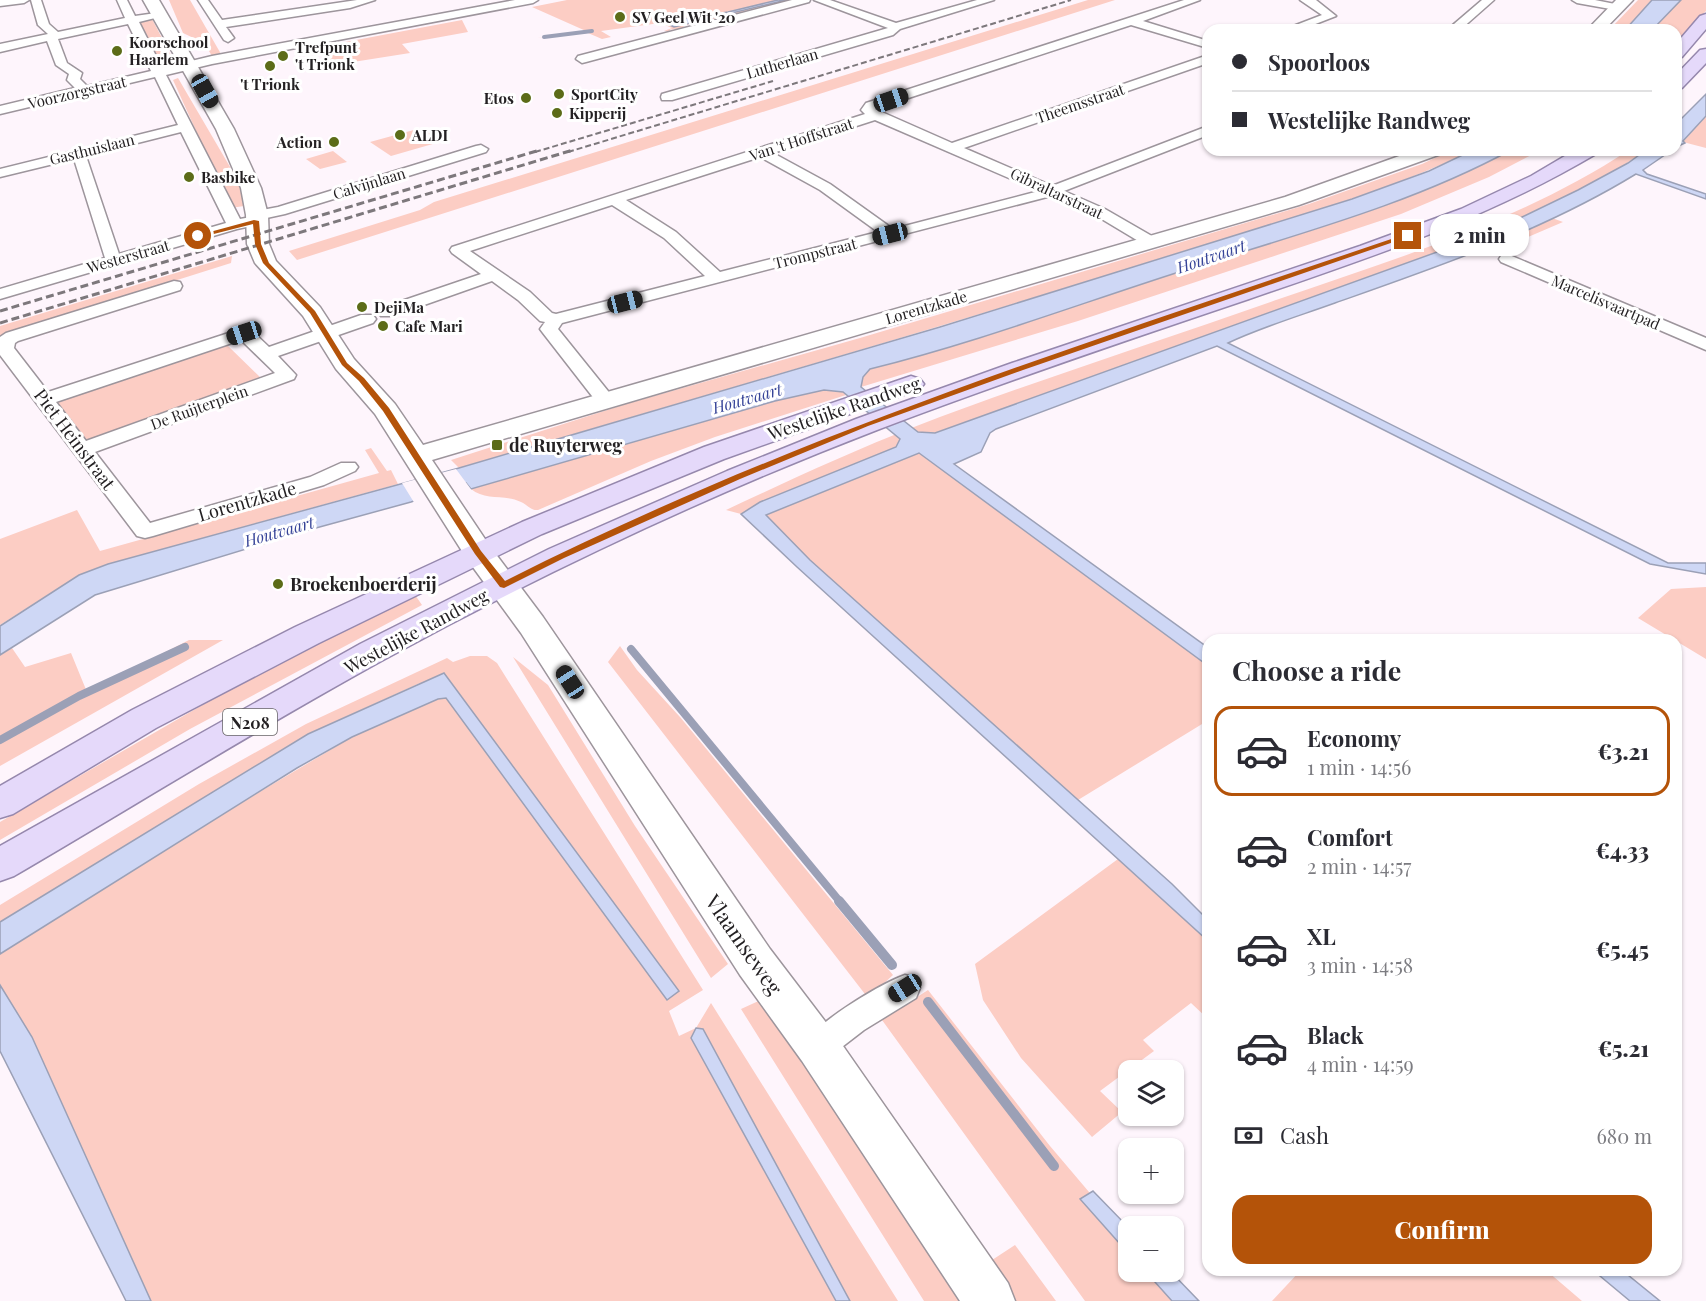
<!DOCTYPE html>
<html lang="en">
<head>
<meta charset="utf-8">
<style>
  :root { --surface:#fff; --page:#f2f2f3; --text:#2b2b33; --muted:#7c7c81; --line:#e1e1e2; --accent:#b45309 }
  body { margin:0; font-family:"Playfair Display",serif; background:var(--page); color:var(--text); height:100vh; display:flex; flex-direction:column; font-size:22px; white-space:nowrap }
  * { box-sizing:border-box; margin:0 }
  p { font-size:20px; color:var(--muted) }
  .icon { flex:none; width:33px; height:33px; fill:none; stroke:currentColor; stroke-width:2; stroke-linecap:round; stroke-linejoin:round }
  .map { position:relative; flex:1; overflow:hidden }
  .side { position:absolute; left:1202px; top:634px; width:480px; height:642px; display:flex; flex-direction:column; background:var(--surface); border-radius:18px; box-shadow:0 2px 4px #0004 }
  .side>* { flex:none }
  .top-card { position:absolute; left:1202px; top:24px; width:480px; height:132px; border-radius:18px; box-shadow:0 2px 4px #0004; display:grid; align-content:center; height:132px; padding:0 30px; background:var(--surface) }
  .buttons { position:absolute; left:1118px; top:1060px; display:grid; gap:12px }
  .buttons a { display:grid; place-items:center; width:66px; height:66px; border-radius:12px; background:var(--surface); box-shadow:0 2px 4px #0004; font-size:30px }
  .end { position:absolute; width:27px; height:27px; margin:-14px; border:8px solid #b45309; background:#fff; box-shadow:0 0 0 3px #fff }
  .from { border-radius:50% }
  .bubble { position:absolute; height:42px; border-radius:18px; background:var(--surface); box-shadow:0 2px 4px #0004; font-size:20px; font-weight:800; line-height:42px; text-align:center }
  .car { position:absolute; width:18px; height:36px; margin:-18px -9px; border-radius:8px; box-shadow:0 0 4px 2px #0007; background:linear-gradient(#222 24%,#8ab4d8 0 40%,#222 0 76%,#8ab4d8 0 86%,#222 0) }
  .top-card b { display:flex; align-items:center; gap:21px; height:57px; font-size:22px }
  .top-card b+b { border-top:2px solid var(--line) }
  .top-card i { width:15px; height:15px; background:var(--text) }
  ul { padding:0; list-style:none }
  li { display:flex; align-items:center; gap:18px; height:90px; margin:0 12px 9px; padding:0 18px; border:3px solid transparent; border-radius:18px }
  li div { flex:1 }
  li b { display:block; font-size:22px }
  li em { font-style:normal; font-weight:800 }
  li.on { border-color:var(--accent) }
  li>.icon { width:54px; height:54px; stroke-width:1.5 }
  h2 { padding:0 30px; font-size:27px; line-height:72px }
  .pay { display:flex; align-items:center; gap:15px; height:66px; padding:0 30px; font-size:22px }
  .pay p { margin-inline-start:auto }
  .button { display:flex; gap:12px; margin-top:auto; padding:12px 30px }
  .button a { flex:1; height:69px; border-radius:18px; background:var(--accent); color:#fff; font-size:24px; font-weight:800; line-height:69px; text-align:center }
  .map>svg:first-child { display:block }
</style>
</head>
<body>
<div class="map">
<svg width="1706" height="1301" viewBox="0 0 1706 1301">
  <rect width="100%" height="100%" fill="#fef5fc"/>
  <!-- green -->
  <path fill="#fccdc4" d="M169,0H190L221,54L212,56L204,43L183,33Z
    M567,0H778L727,12L663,22L674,27L786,0L791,1L709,23L704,20L683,26L687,29C681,30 677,28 669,30L672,32L664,31L672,28L660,23L601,31L611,37L602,39L588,33L536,38L594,31H586L532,7Z
    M1088,0H1115L297,260L289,251L420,210L434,202Z
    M1638,0H1652L1625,30H1609Z
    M1681,0H1706V11L1676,43V30H1652Z
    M145,19H152L173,59L158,62L137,22Z
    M462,20L468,32L402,44L410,53L334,65L319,47Z
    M178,78L240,184L244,206L231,208L173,80Z
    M1706,116V148L1683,142Z
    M421,128L443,141L391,156L370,142Z
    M1452,150H1473C1372,199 1262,226 1155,260C924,333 691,399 459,468L451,460L626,404L860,338L1309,204L1422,164Z
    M1511,150H1541L1489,177L1401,214L1078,321L861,387L863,377L870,369C974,343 1076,305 1179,272C1290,236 1408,206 1511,150Z
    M1629,150H1646C1598,185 1541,209 1487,234L896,447L760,502L741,514L726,510C788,481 850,452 914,427C1034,381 1157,342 1279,299C1398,258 1523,220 1629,150Z
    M333,151L347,162L320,169L306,159Z
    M1552,218L1563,222L1500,249L1486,247Z
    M232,256L231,263L0,336V326Z
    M226,344L261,378L87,441L54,402Z
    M824,390L843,392L846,395L715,437L651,461L538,510C531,511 528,505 521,502C505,494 485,501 471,489L775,401Z
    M371,448L387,471L391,470L398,484L108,564L79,575L0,625V539L77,510L100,551L379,473L365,450Z
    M919,453L1207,665V721L1078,800L810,560L766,515Z
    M1706,587V659L1638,618L1671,589Z
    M413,592L422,605L190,729L0,840V822L275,663Z
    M189,640H223L0,766V655L12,648L25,667L71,653L87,692Z
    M620,646L637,670L680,717L893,975L868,998L608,662Z
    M470,656H487L497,663L703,990L669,1011L679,1036L696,1028L711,1003L898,1301H850L703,1029L691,1038L836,1301H149L0,989V954L226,812L352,737L420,683L308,734L0,922V905L199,784L306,724L447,658L453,662Z
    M513,657L548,685L635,826L728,964L711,978Z
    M1118,859L1207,940V1018L1191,1003L1143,1040L1154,1051L1100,1091L1122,1112L1092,1137L1021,1058L983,1000L975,964Z
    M928,990L1050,1146L1128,1238V1272H1157L1182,1301H1085L882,1020Z
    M765,998L969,1301H924L741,1009Z
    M1015,1245L1056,1301H1016L989,1262Z
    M1300,1271H1547L1582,1301H1272Z"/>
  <!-- water -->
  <path fill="#ced7f5" stroke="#9ba0b6" stroke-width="1.5" d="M778,0H786L674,27L663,22L728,12Z
    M1652,0H1681L1652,30H1625Z
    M1706,94V116L1683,141L1685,143L1676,147V124Z
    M1473,150H1511C1408,206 1290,236 1179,272C1076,305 975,343 870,369L863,377L861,387L918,432L935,433L1487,234L1578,190L1628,163L1646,150H1672L1643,170L1647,174L1706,194V199L1636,174C1543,231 1437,267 1335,303C1299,316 1262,327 1228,343L1668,563H1706V574L1650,564L1217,346L996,429L990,433L981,452L954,464L1207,647V665L919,453L766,515L810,560L1172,884L1207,919V940L797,567L741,514L760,502L896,447L900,439L843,392L824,390L775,401L471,489L466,483L411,502L305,531L95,595L0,655V626L79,575L108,564L459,468L940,327L1352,199L1429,171Z
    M444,673L679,991L667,1000L446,698L438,699L352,737L297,768L0,954V922L308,734Z
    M0,985L32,1037L151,1301H126L0,1051Z
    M696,1028L703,1029L850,1301H836L691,1038Z
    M1093,1191L1128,1227V1253L1080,1199Z
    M1594,1271H1623L1660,1301H1630Z
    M1146,1272H1171L1199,1301H1172Z"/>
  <!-- pier -->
  <path fill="#fef5fc" d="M456,469L473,492H469L465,486L415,504L402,483Z"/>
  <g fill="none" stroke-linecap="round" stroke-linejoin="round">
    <!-- stream-far2 -->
    <path stroke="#9ba0b6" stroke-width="4" d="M544,37L592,31"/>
    <!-- stream-far1 -->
    <path stroke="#9ba0b6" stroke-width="8" d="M631,649L841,903
      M0,740L79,696L185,647"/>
    <!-- stream -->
    <path stroke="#9ba0b6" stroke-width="10" d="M839,901L892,965
      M928,1002L1054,1166"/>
    <defs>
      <path id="street" d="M0,0H29L24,3L0,6Z
        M31,0H41L49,24L58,32L125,18L117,0H127L135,16L163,12V16L139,22L162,68L212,56L515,0H538L533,3L212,64L166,75L240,219L251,217L249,215L252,212L278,207L476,146L481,145L488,149L486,152L285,214L262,219L264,221L261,224L237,229L0,299V289L105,258L74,159L0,177V169L178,125L155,77L0,114V106L75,88L67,80L69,74L56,65L47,41L0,52V44L48,34L38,25ZM128,24L151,71L87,86L80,79L82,73L67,63L58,39ZM181,132L226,223L119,254L86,156Z
        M198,0H208L222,20L357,0H375L350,8L226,27L234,38L228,42L224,40Z
        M792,0H810L809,2L586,62L582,63L576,59L578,56Z
        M814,0H830L896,23L977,0H994L900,29L893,35L672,100H662L661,97L662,94L888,28Z
        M1184,0H1200L1143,21L1208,41V48L1131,25L875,109L952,143L1208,55V63L964,148L1052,186L1208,126V135L1064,191L1105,209L1157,239L1159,242L1157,245H1145L1095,215L1051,196L562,323L558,329L616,401L613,405H599L543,333L540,329L545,322L540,321L518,300L492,281L393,316H381L378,312L381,308L481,274L452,253L450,250L452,247L865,114L861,110L866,103ZM875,120L1039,191L893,229L830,184L773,153ZM760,157L820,190L878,232L720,272L676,232L626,200ZM612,205L664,238L705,276L556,314L552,313L530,292L470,251Z
        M1300,0H1316L1336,16L1300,30H1283L1322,15Z
        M1482,0H1494L1460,30H1447Z
        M1572,0H1595L1620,5L1622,7L1616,10L1577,3Z
        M1507,254L1706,338V350L1501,262L1499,259L1501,256Z
        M174,281L180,282L182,286L180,290L18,341L15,343L14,348L48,392L244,328L250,329L269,347L361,315H373L376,319L373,323L278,356L296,375L294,379L95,452L150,523L310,477L341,463H355L358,467L355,471L324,485L153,536L145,538L137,536L0,355V337L6,333ZM241,340L275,373L86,441L56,402Z
        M905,975L916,978L920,988L916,998L864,1030L829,1057L818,1061L807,1057L802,1047C813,1024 880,984 905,975Z"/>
      <path id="secondary" d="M143,0H159L234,129L261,188L268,215L269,244L276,261L320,307L354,359L395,404L423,445L1285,197L1416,150H1444L1441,154L1299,205L432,460L489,545L543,617L770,949L834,1033L1008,1283L1015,1301H960L802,1061L740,975L521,633L467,559L375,414L336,369L303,316L255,263L247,244L246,215L241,188L216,129Z
        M1616,0H1633L1604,30H1587Z"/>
      <path id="primary" d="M1706,14V29L1682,57L1676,58V44L1700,16Z
        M1706,49V63L1682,88L1676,89V75L1700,50Z
        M1575,150H1599L1596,154C1484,220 1371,257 1249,299C1124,341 1000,383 877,430C708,495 543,573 385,659C259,728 137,804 14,876L0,881V846L360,644L549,549L727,471L856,419L1012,363L1360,246L1461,209L1531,176Z
        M911,376L920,379L924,384L920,389L724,459L542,534L319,643L156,728L13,814L0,818V786L132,710L295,627L522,522L704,447Z"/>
    </defs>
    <!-- street casing -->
    <use href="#street" stroke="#9d959c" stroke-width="3"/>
    <!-- secondary casing -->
    <use href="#secondary" stroke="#9d959c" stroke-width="3"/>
    <!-- primary casing -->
    <use href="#primary" stroke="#9688ad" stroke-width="3"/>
    <!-- street -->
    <use href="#street" fill="#fff" fill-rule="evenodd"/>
    <!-- secondary -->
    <use href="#secondary" fill="#fff" fill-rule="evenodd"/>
    <!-- primary -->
    <use href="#primary" fill="#e5d9fa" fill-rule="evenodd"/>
    <!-- rail-far1 -->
    <path stroke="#7d787c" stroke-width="2" stroke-dasharray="6 3" stroke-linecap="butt" d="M535,152L773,81
      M568,152L1071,0"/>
    <!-- rail -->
    <path stroke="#7d787c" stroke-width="3" stroke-dasharray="8 4" stroke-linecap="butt" d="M0,311L540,150
      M0,323L573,150"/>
  </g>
  <!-- route -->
  <path fill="#b45309" d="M254,220L259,221L261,244L269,263L315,311L347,363L364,378L389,408L481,551L505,581C793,435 1101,338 1406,234L1411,236L1023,370L868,426L740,479L564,558L504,588L500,587L475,554L383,411L359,381L342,365L310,313L263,263L255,244L253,224L198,238L195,236Z"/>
  <!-- markers -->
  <g fill="#5c6c18" stroke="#fff" stroke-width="2">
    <circle cx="620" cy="17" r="6"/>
    <circle cx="117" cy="51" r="6"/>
    <circle cx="283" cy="56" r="6"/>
    <circle cx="270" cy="66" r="6"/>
    <circle cx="559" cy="94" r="6"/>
    <circle cx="526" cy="98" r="6"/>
    <circle cx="557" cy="113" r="6"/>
    <circle cx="400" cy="135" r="6"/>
    <circle cx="334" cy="142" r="6"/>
    <circle cx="189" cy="177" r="6"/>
    <circle cx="362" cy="307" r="6"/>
    <circle cx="383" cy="326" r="6"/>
    <rect x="491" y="439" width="12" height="12" rx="3"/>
    <circle cx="278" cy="584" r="6"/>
  </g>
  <g text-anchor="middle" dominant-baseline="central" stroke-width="6" stroke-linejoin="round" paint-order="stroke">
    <!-- far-poi labels -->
    <g font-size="15" font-weight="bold" fill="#242123" stroke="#fff" text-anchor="start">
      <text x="632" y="17">SV Geel Wit '20</text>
      <text x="129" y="42">Koorschool<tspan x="129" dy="17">Haarlem</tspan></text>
      <text x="295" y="47">Trefpunt<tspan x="295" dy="17">'t Trionk</tspan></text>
      <text x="270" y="84" text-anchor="middle">'t Trionk</text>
      <text x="571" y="94">SportCity</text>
      <text x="514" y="98" text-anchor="end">Etos</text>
      <text x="569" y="113">Kipperij</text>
      <text x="412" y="135">ALDI</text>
      <text x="322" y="142" text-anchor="end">Action</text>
      <text x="201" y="177">Basbike</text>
      <text x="374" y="307">DejiMa</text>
      <text x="395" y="326">Cafe Mari</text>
    </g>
    <!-- far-street labels -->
    <g font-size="15" fill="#242123" stroke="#fff">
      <text transform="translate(782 63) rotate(-16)">Lutherlaan</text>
      <text transform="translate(77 92) rotate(-13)">Voorzorgstraat</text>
      <text transform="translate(1080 103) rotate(-19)">Theemsstraat</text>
      <text transform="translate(801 139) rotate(-18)">Van 't Hoffstraat</text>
      <text transform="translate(92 149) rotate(-14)">Gasthuislaan</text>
      <text transform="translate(369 183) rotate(-17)">Calvijnlaan</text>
      <text transform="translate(1057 193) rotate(25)">Gibraltarstraat</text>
      <text transform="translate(815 253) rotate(-14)">Trompstraat</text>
      <text transform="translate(128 256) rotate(-16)">Westerstraat</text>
      <text transform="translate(1606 302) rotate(23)">Marcelisvaartpad</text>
      <text transform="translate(926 307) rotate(-16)">Lorentzkade</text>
      <text transform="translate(199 407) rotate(-20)">De Ruijterplein</text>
    </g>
    <!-- far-water labels -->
    <g font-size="16" font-style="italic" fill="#364498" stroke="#fff">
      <text transform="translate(1211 256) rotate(-19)">Houtvaart</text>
      <text transform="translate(747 398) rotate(-16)">Houtvaart</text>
      <text transform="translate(279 531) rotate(-16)">Houtvaart</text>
    </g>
    <!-- shield labels -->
    <rect fill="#fff" stroke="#666465" stroke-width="1.5" x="223" y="709" width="54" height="26" rx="4.5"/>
    <g font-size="16" font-weight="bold" fill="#242123">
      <text x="250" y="722">N208</text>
    </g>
    <!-- street labels -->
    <g font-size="18" fill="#242123" stroke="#fff">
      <text transform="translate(844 408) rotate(-19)">Westelijke Randweg</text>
      <text transform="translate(75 439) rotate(53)">Piet Heinstraat</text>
      <text transform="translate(247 501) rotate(-16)">Lorentzkade</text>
      <text transform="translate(416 631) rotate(-28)">Westelijke Randweg</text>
    </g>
    <!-- poi labels -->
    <g font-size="18" font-weight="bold" fill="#242123" stroke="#fff" text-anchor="start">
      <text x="509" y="445">de Ruyterweg</text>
      <text x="290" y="584">Broekenboerderij</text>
    </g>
    <!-- near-street labels -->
    <g font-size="21" fill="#242123" stroke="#fff">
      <text transform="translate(745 944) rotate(55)">Vlaamseweg</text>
    </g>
  </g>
</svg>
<div class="buttons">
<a><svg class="icon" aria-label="layers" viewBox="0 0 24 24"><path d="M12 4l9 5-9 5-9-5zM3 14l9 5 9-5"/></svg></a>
<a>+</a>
<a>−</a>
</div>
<i class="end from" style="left:198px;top:236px"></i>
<i class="end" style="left:1408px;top:236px"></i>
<div class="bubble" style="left:1430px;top:214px;width:99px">2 min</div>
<i class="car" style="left:205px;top:91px;rotate:151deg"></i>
<i class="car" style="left:891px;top:100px;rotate:71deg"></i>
<i class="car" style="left:890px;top:234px;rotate:256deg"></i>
<i class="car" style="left:625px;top:302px;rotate:76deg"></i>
<i class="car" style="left:244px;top:333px;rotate:252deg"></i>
<i class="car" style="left:570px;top:682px;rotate:327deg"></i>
<i class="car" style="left:905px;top:988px;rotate:238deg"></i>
<div class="top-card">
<b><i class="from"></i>Spoorloos</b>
<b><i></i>Westelijke Randweg</b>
</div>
<section class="side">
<h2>Choose a ride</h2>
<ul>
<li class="on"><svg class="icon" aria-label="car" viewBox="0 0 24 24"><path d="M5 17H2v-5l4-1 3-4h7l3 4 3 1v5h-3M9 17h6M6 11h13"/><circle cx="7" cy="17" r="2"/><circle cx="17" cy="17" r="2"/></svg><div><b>Economy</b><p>1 min · 14:56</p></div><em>€3.21</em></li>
<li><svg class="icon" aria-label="car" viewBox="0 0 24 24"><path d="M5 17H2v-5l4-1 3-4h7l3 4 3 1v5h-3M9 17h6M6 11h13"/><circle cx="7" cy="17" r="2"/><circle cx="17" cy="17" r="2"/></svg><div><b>Comfort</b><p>2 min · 14:57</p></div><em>€4.33</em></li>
<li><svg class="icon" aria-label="car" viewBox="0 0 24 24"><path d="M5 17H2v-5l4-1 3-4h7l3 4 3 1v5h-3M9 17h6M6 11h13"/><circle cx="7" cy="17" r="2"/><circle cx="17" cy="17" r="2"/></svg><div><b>XL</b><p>3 min · 14:58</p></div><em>€5.45</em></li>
<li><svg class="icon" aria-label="car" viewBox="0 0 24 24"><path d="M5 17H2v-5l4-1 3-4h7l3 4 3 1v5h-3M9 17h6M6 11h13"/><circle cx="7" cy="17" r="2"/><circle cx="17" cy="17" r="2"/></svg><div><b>Black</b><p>4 min · 14:59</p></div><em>€5.21</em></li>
</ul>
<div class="pay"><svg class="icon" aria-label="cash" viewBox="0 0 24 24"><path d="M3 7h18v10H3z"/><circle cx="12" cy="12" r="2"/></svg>Cash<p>680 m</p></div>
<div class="button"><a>Confirm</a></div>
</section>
</div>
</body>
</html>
